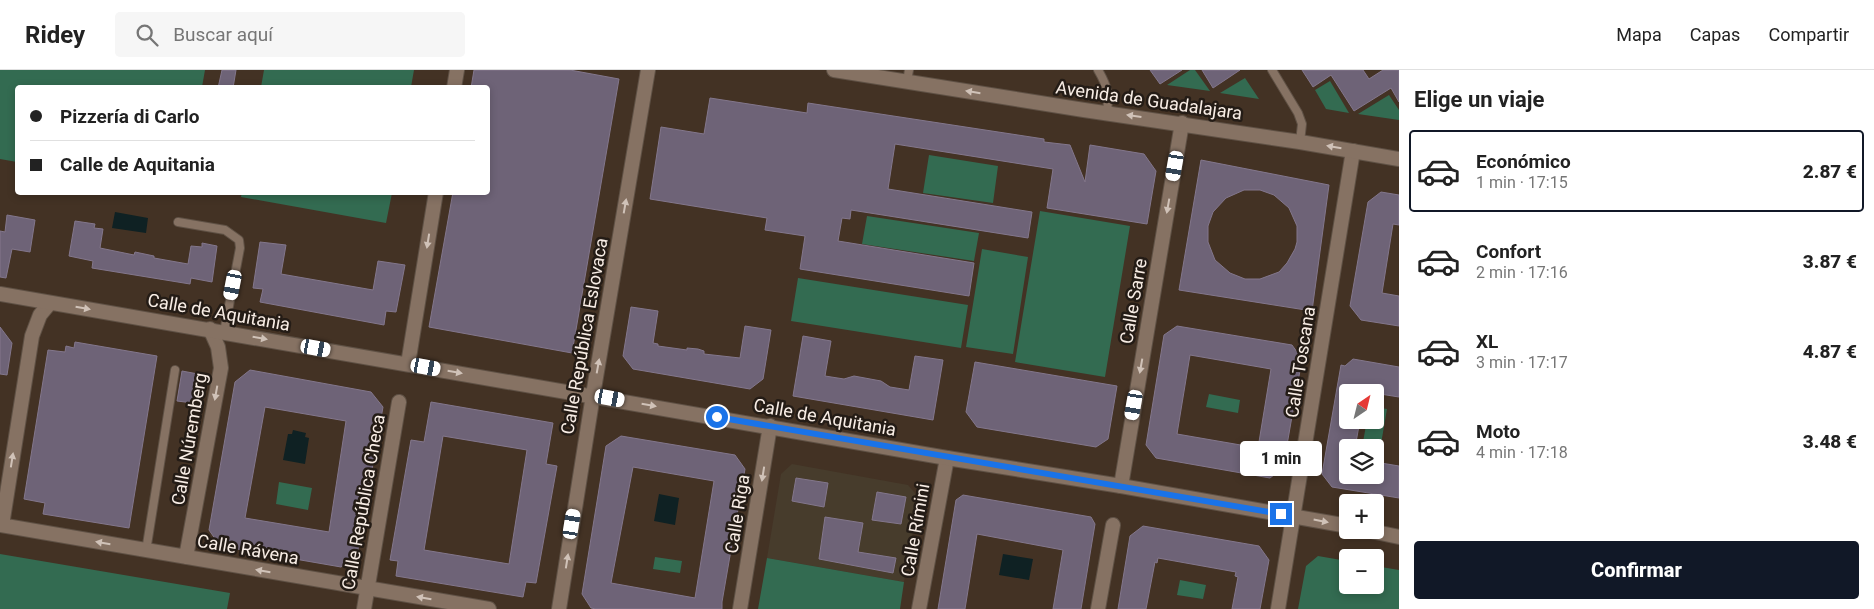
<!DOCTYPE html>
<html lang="es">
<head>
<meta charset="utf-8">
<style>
  :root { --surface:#fff; --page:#f6f6f6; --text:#222; --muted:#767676; --line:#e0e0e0; --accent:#111827 }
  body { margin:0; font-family:Roboto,sans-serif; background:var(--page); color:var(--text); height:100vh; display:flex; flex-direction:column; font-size:19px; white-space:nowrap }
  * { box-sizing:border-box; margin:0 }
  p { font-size:16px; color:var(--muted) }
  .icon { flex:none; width:28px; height:28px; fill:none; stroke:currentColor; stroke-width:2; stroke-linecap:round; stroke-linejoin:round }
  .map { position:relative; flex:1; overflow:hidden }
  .side { display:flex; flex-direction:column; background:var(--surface); width:475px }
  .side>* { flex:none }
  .banner { position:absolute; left:15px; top:15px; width:475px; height:110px; border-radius:5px; box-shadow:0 2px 8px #0003; display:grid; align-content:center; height:110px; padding:0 15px; background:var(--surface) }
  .needle { width:32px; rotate:35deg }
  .buttons { position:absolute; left:1339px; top:314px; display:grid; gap:10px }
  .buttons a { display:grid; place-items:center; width:45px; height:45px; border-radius:5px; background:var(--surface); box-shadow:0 2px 8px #0003; font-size:25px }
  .end { position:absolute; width:22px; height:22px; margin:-11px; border:6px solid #1a73e8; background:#fff; box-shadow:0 0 0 2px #fff }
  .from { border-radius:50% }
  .bubble { position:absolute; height:35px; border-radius:5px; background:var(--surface); box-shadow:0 2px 8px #0003; font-size:16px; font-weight:800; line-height:35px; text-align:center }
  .car { position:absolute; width:15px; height:30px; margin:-15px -8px; border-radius:6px; box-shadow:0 0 4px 1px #0007; background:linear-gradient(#fff 24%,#345 0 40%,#fff 0 76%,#345 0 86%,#fff 0) }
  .banner b { display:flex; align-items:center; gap:18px; height:48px; font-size:19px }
  .banner b+b { border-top:1px solid var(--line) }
  .banner i { width:12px; height:12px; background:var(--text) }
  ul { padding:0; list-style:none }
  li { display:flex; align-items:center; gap:15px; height:82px; margin:0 10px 8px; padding:0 5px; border:2px solid transparent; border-radius:5px }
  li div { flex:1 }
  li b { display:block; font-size:19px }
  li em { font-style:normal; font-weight:800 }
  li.current { border-color:var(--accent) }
  li>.icon { width:45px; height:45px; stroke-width:1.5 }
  h2 { padding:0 15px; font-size:22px; line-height:60px }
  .primary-button { display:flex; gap:10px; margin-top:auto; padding:10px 15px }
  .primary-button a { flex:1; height:58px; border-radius:5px; background:var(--accent); color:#fff; font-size:20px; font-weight:800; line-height:58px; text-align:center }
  header { display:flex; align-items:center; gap:30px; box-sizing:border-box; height:70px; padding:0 25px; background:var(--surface); border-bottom:1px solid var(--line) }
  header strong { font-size:24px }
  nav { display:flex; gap:28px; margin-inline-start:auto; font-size:18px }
  .search { width:350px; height:45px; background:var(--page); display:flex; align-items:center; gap:12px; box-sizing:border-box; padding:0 18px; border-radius:5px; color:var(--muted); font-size:19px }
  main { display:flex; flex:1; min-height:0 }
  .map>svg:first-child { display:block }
</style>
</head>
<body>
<header>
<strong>Ridey</strong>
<div class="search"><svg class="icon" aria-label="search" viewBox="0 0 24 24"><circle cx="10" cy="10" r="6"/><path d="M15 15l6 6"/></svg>Buscar aquí</div>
<nav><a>Mapa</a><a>Capas</a><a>Compartir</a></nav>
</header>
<main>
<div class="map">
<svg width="1399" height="539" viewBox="0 0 1399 539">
  <rect width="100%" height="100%" fill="#433224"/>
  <!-- industrial -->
  <path fill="#473c2c" d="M792,394L908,415L919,428L904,512L767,488L781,404Z"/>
  <!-- green -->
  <path fill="#336b51" d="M0,0H205L202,17L18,18L17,92L0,89Z
    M264,0H414L411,17H261Z
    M1190,0H1195L1210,21L1167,15Z
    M1245,8L1259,29L1220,23Z
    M1330,11L1349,43L1326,39L1315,20Z
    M1389,25L1399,40V50L1358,44Z
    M929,85L998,96L993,133L923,123Z
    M242,122H392V123L386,153L241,127Z
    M1040,141L1130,156L1105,307L1015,292Z
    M867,146L979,163L974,191L862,174Z
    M982,179L1028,187L1013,284L966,277Z
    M798,208L968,235L961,278L791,251Z
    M1209,324L1240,330L1238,343L1206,337Z
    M1375,337L1387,339L1381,374L1363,372L1367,350H1375Z
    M279,412L312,418L308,440L276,434Z
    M0,484L230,523L227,539H0Z
    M1318,486L1347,491L1348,515H1375V496L1399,500V539H1298L1306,496Z
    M655,487L682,491L680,503L653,499Z
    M767,488L904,512L900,539H758Z
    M1180,510L1206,515L1203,529L1177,525Z"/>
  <!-- water -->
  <path fill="#0f2123" d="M115,142L148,148L146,163L112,158Z
    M293,360L306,363L305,367L309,368L305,394L283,390L288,364H292Z
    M659,424L679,428L675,455L654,451Z
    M1003,484L1033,489L1029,510L999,505Z"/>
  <!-- building -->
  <path fill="#6e6377" stroke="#83778c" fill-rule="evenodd" d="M222,0H236L233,18H218Z
    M474,0H570L619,9L572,283L429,257L453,122H488V18H471Z
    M1150,0H1182L1160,14Z
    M1202,0H1240L1213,18Z
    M1302,0H1363L1369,9L1383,0H1399V32L1391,18L1354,41L1331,5L1313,17Z
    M710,28L807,43L808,33L1044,69V72L1070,75L1085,112L1090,75L1144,84L1156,101L1147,154L1047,138L1053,99L895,74L888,119L1032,142L1028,168L851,140L850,149L842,148L838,171L974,193L969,226L800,199L805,166L765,160L767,148L650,129L661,57L704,64Z
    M1201,90L1329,115L1312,241L1179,220ZM1244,120H1260L1274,125L1289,138L1297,156V172L1295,179L1287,193L1279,202L1260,209H1245L1230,203L1215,190L1208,172V156L1213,142L1226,128Z
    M1381,122L1399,125V155L1393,154L1382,223L1399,226V256L1361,250L1350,236L1368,132Z
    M7,145L35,150L30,182L12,179L6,208L0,207V161L5,162Z
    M75,151L95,154L94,158L103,159L100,178L134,185L135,182L154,186V188L188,194L191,176L202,177V173L217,176L212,212L191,208L190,214L92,198L93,191L69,186Z
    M260,172L286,175L281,204L373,220L378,191L405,195L396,242L386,241L384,255L260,232L263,219L253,218Z
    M631,237L658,241L653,273L658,274V276L687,280V278L698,279L704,281V284L740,288L745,256L771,260L763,309L750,319L633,299L623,286Z
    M1177,256L1292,275L1302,289L1283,398L1270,408L1156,388L1146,375L1164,265ZM1190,285L1271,299L1258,378L1177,364Z
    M0,257L12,273L7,305L0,304Z
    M803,266L831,271L825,306L844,309L854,306L881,311L890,317L909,320L915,286L943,290L933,350L793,326Z
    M75,272L157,286L129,458L43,444L45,433L24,429L48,280L65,282L66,276L74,278Z
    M1353,289L1399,297V327L1361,321L1360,322H1348V350H1360L1355,378H1348V405H1375V392L1399,396V428L1332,417L1322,404L1341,295L1345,296Z
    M975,292L1117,316L1108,369L1096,377L977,357L966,342Z
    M250,300L371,322L383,337L357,485L341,497L220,476L209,460L235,312ZM265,337L346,351L329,462L245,448Z
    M182,301L198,304L193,333L177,331Z
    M431,332L553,353L546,394L557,396L536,513L526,512L523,527L396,506L398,491L390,490L411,370L424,372ZM443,366L527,380L509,494L424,480Z
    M621,366L735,385L745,399L722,532V539H596L591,538L582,524L606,376ZM633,397L714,411L695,528L611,513Z
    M796,408L828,413L824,437L792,431Z
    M877,422L906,427L901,454L872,450Z
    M963,425L1091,447L1095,454L1081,539H1053L1063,480L977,464L965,539H938L956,430Z
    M825,447L863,453L858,482L896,488L893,503L819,489Z
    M1143,456L1259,476L1269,490L1260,539H1232L1238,507L1235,506L1236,502L1158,488L1157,493L1155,492L1146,539H1118L1130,466Z"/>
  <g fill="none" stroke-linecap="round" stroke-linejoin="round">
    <defs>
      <path id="service" d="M1098,0C1108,17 1109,24 1107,43
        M1272,0L1298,43L1302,54L1300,72
        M907,11L909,0
        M178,152L225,160L239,170L240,178L224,262
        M146,481L175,300"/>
      <path id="minor" d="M454,18L457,0
        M408,294L436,122
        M1121,416L1182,53
        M0,455L489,539
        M2,455L32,266L40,245L50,233
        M186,487L221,298L218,277L210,259
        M364,539L399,332
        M559,539L593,325L648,0
        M740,539L770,356
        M919,539L947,388
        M1098,539L1113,455
        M1278,539L1353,81"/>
      <path id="tertiary" d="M834,0L1084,40L1300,72L1399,89
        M0,224L947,388L1121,416L1348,456
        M1366,460L1399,467"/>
    </defs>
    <!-- service casing -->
    <use href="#service" stroke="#5f5145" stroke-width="10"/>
    <!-- minor casing -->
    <use href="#minor" stroke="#5f5145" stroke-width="16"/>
    <!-- tertiary casing -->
    <use href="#tertiary" stroke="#5f5145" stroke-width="16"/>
    <!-- service -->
    <use href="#service" stroke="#867263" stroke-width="8"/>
    <!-- minor -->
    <use href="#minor" stroke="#867263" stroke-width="14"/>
    <!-- tertiary -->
    <use href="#tertiary" stroke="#867263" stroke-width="14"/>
  </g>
  <!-- one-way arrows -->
  <defs><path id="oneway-solid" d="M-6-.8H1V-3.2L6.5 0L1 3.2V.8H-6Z" transform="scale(1.25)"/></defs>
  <g fill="#d0c2b8">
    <use href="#oneway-solid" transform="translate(973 22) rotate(-171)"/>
    <use href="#oneway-solid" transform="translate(1134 46) rotate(-172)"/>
    <use href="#oneway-solid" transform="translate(1334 77) rotate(-170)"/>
    <use href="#oneway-solid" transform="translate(625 136) rotate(-80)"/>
    <use href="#oneway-solid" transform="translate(1168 136) rotate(100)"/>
    <use href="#oneway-solid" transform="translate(428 171) rotate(99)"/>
    <use href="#oneway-solid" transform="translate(83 238) rotate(10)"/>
    <use href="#oneway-solid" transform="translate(260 268) rotate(10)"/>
    <use href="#oneway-solid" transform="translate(598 296) rotate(-80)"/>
    <use href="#oneway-solid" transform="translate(1141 296) rotate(100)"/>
    <use href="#oneway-solid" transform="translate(455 302) rotate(10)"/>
    <use href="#oneway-solid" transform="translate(216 323) rotate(100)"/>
    <use href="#oneway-solid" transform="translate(649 335) rotate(10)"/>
    <use href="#oneway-solid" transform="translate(12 390) rotate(-81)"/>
    <use href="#oneway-solid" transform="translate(763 404) rotate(99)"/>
    <use href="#oneway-solid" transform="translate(1321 451) rotate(11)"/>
    <use href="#oneway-solid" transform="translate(103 473) rotate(-170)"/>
    <use href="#oneway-solid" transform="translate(567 491) rotate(-81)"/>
    <use href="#oneway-solid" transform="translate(263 501) rotate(-170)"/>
    <use href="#oneway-solid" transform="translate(424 528) rotate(-170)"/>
  </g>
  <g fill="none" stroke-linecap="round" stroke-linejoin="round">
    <!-- route -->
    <path stroke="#1a73e8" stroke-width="6" d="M717,347L1281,444"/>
  </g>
  <g text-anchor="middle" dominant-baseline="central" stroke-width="5" stroke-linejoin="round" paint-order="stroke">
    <!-- street labels -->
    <g font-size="18" fill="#f8ede5" stroke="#241c16">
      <text transform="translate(1149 30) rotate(8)">Avenida de Guadalajara</text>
      <text transform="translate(1133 231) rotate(-80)">Calle Sarre</text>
      <text transform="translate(219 242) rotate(10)">Calle de Aquitania</text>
      <text transform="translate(584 266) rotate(-80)">Calle República Eslovaca</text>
      <text transform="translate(1300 292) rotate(-81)">Calle Toscana</text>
      <text transform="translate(825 347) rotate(10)">Calle de Aquitania</text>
      <text transform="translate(189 369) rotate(-80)">Calle Núremberg</text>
      <text transform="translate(363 432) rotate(-80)">Calle República Checa</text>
      <text transform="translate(737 444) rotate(-81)">Calle Riga</text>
      <text transform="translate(915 460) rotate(-80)">Calle Rímini</text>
      <text transform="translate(248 479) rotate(10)">Calle Rávena</text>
    </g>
  </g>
</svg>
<div class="buttons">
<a><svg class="needle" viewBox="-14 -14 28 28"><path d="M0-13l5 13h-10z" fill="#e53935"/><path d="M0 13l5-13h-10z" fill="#767676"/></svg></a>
<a><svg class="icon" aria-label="layers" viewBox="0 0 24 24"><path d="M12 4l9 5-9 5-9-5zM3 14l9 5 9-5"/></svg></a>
<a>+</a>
<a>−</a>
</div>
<i class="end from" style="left:717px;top:347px"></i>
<i class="end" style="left:1281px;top:444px"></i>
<div class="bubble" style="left:1240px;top:371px;width:82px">1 min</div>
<i class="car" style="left:1175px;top:96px;rotate:190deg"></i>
<i class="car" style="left:233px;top:215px;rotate:191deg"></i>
<i class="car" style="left:316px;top:278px;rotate:100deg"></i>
<i class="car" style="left:426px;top:297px;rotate:100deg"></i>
<i class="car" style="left:610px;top:328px;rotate:100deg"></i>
<i class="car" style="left:1134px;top:335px;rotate:190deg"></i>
<i class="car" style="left:572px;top:454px;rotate:9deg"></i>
<div class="banner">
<b><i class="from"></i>Pizzería di Carlo</b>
<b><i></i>Calle de Aquitania</b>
</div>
</div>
<section class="side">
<h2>Elige un viaje</h2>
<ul>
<li class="current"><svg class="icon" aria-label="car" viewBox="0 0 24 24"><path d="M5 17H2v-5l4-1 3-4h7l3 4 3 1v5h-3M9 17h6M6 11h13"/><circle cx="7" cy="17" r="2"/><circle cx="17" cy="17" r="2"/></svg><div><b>Económico</b><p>1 min · 17:15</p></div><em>2.87 €</em></li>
<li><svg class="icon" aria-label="car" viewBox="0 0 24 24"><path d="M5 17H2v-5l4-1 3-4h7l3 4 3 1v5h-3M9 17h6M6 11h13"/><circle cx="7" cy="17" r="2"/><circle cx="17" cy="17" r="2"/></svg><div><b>Confort</b><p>2 min · 17:16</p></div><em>3.87 €</em></li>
<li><svg class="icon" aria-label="car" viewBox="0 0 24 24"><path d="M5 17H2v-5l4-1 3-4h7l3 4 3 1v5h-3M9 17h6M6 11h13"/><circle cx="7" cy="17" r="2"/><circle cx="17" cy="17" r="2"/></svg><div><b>XL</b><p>3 min · 17:17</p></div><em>4.87 €</em></li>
<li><svg class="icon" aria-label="car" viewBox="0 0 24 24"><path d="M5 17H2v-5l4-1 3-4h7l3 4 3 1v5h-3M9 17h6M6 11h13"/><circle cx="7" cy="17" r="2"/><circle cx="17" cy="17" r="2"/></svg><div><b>Moto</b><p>4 min · 17:18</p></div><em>3.48 €</em></li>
</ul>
<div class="primary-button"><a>Confirmar</a></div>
</section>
</main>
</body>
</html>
